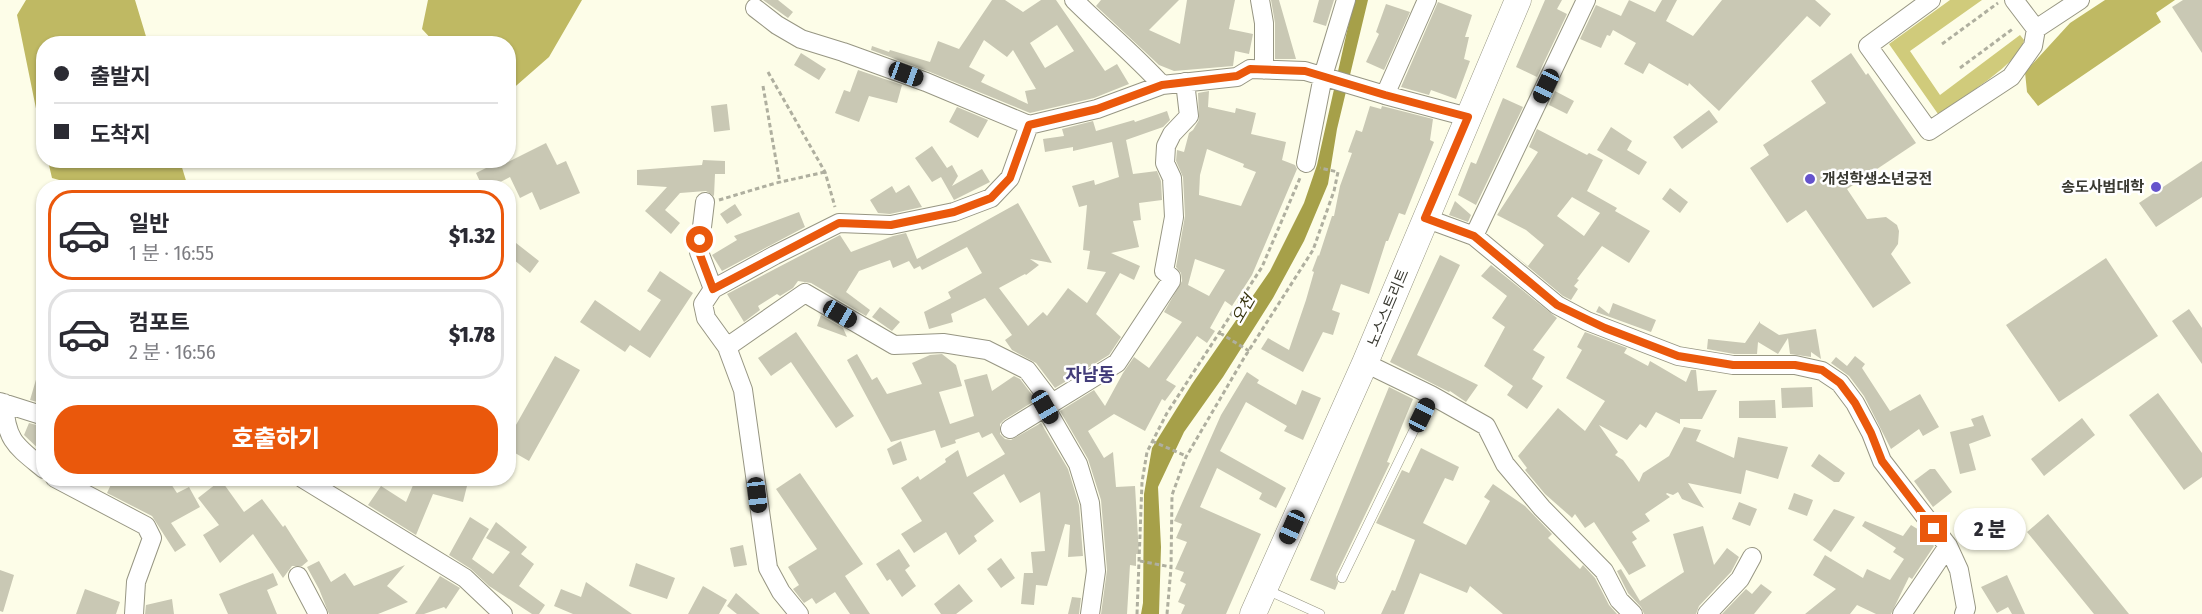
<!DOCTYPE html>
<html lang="ko">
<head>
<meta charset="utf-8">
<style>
  :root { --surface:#fff; --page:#f7f7f7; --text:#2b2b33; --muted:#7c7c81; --line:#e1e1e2; --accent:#ea580c }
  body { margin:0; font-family:"Fira Sans Condensed","Noto Sans KR",sans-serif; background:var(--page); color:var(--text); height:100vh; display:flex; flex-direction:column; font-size:22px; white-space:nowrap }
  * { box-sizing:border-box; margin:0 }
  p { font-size:20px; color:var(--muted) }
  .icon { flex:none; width:33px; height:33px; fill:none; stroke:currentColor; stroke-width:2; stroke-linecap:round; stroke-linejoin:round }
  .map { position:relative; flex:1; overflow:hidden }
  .drawer { position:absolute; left:36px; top:180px; width:480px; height:306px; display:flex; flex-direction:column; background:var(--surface); border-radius:24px; box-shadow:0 2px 4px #0004 }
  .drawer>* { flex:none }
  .top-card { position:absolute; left:36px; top:36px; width:480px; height:132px; border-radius:24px; box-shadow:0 2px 4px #0004; display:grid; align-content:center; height:132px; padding:0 18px; background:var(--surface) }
  .end { position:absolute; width:27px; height:27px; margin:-14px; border:8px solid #ea580c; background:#fff; box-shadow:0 0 0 3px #fff }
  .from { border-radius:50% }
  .bubble { position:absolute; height:42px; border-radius:21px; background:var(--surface); box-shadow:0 2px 4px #0004; font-size:20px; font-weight:800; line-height:42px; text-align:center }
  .car { position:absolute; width:18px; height:36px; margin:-18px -9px; border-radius:8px; box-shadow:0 0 4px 2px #0007; background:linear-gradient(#222 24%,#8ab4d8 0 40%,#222 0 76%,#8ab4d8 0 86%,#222 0) }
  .top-card b { display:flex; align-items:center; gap:21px; height:57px; font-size:22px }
  .top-card b+b { border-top:2px solid var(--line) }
  .top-card i { width:15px; height:15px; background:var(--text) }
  ul { padding:10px 0 0; list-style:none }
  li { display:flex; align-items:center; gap:18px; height:90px; margin:0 12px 9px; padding:0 6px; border:3px solid var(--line); border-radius:24px }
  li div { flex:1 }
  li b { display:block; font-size:22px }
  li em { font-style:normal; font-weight:800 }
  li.current { border-color:var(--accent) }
  li>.icon { width:54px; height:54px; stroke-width:1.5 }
  .primary-button { display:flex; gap:12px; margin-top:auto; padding:12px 18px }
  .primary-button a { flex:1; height:69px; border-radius:24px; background:var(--accent); color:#fff; font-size:24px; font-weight:800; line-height:69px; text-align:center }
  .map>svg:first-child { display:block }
</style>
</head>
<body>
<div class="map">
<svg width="2202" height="614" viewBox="0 0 2202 614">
  <rect width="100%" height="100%" fill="#fdfde8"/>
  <!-- green -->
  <path fill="#d0cb7b" d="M1950,0H1982L1910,51L1940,95L2020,35L2024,40C2022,62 1957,101 1938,114L1889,44Z"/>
  <!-- forest -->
  <path fill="#bfb963" d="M26,0H135L148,43L44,44L43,143L17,15Z
    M428,0H582L549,57L509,92L508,44L435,43L422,29Z
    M2105,0H2175L2156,13L2161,22L2038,106L2027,92L2025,72L2070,23Z
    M48,161H180L188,187H84L52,178Z"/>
  <!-- water -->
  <path fill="#a6a049" d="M1354,0H1368L1337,129L1328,184L1304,241L1273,298L1223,377L1184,432L1158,487L1161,547L1159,614H1141L1143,603L1144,494L1152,448L1192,384L1270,271L1304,203L1317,165Z"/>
  <!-- building -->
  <path fill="#c9c8b4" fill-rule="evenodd" d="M763,0H778L793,12L788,18Z
    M992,0H1005L1023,12L1041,0H1056L1105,71L1117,64L1129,84L1094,98L1030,113L930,72L871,50L872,46L889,52L890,50L930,62L938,41L959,49ZM1057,25L1074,51L1045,68L1030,43ZM984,40L1007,57L1013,50L1036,89L1025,91L1028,104L981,82L985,75L969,67Z
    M1101,0H1179L1149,30L1180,44L1187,0H1235L1229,29L1253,34L1249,54L1235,51L1233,66L1174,71L1159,65L1096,6Z
    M1271,0H1279L1296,59H1275V23Z
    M1319,0H1334L1326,26L1313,22Z
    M1545,0H1562L1557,9L1567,14L1537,77L1516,67Z
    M1629,0L1655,12L1662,0H1677L1666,21L1693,36L1722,0H1815L1831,14L1820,27L1807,16L1719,111L1689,83L1688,86L1649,63L1643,74L1624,64L1636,43L1613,30L1610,36L1607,35L1601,48L1580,39L1596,5L1621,16Z
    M2183,0H2202V53L2172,7Z
    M1438,2L1472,15L1465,37H1469L1464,59L1470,61L1456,99L1431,90L1429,95L1401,87Z
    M1386,4L1410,12L1384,70L1366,62L1379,34L1376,32Z
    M801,53L826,69L819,80L794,65Z
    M1851,53L1866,75L1868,73L1916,143L1847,189L1867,219L1886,217L1897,225L1899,231L1898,244L1891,254L1911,283L1873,308L1806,210L1787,223L1750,168L1769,155L1763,145L1826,103L1811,81Z
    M858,70L902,85L897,103L869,96L859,122L835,113L844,90L850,92Z
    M1209,91L1208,107L1235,113L1236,108L1256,113L1251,134L1286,142L1282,160L1295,165L1297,169L1252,275L1232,306L1225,301L1210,328L1215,331L1207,343L1197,336L1166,380L1176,386L1165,401L1162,399L1145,431L1114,414L1088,431L1104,458L1113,452L1116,487L1135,486L1139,554H1136V566L1130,565L1127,614H1101L1107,570L1101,500L1088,459L1060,411L1094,390L1105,406L1123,373L1134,357L1149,368L1182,322L1164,312L1182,281L1181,273L1176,267L1185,216L1183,177L1176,161L1177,150L1184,152L1189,133L1193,130L1199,120L1198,93ZM1207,149L1244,164L1243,167L1256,172L1241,206L1199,195L1200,175ZM1195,259L1225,270L1209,296L1188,285Z
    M1555,91L1574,101L1567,114L1549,105Z
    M1503,98L1523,107L1476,205L1458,195L1471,162L1476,164Z
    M727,104L730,130L714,132L711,106Z
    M1370,106L1381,109L1382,106L1433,119L1430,140L1434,142L1405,215L1399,213L1388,241H1386L1369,294L1341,284L1332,310L1340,313L1333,335L1323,332L1303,372L1261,349L1268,338L1289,350L1306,300L1314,272L1312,271L1318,255L1319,256L1332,216H1334L1340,186L1352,153L1348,152L1356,130L1362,132Z
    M957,107L988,120L978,138L949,122Z
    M1709,110L1718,122L1682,149L1673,137Z
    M1167,111L1170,120L1163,127L1126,140L1133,174L1157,171L1161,181L1162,200L1139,203L1141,220L1133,221L1139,247L1111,253L1140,266L1134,280L1120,273L1096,314L1121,337L1109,355L1055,388L1036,363L1012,350L1005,340L1012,335L985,298L951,314L953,322L929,329L924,312L951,298L948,292L982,273L967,247L922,270L920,266L914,269L909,261L893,268L890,260L859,271L846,292L870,310L866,316L811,283L798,281L793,288L780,296L777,294L758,306L760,310L744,322L727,294L840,235L851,252L893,236L906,233L917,259L1018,203L1052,263L1030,259L1039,265L1026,275L1025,274L999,288L1028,326L1043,312L1047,316L1068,288L1087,303L1106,272L1087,269L1090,251L1083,250L1087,205L1079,207L1072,186L1094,180L1095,185L1119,177L1112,142L1073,151V147L1045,152L1043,139L1064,136L1062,129L1093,121L1096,131L1134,120L1135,122Z
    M1611,127L1632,141L1627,150L1647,162L1639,175L1597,150Z
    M1537,129L1587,155L1589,153L1603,160L1587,191L1617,208L1615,211L1650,231L1629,263L1602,246L1577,279L1579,280L1574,286L1578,289L1571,300L1563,296L1506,248L1528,266L1544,245L1526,230L1497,215L1538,152L1529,147ZM1572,197L1600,213L1584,236L1557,216Z
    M546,143L557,165L566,161L580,193L540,210L532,192L520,198L510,177L489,188H483L476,173L496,163L498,167Z
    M932,146L947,168L952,165L958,176L952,186L982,169L990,182L954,200L941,177L932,182L915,158Z
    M703,160L725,161V174H715L714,196L706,191L680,193L665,210L680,223L671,234L645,211L667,187L637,185V170L702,165Z
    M2202,161V197L2156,227L2139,203Z
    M909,185L922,207L890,214L878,213L870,200L892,186L896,193Z
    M1670,188L1688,202L1680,213L1662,199Z
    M1455,201L1471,215L1468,222L1449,215Z
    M735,204L742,215L727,224L720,214Z
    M799,212L805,227L722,271L712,255L737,240L734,236Z
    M516,243L539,261L530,273L508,255V252Z
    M1440,255L1460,265L1417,355L1478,385L1466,402L1450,391L1449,392L1390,362Z
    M2106,258L2158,336L2059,402L2006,325Z
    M1491,265L1557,318L1533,350L1545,357L1532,379L1543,386L1527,409L1507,395L1513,386L1484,366L1505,327L1492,318L1507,296L1481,276Z
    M660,271L693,293L650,358L630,345L625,352L580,322L595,300L640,331L661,300L647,291Z
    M1613,303L1656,320L1651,332L1596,312L1599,306L1609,314Z
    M880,307L900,322L892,331L872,317Z
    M2189,309L2202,328V364L2172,321Z
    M821,315L843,328L847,337L817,326Z
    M1760,321V323L1779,335L1816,329L1821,359L1811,352V357L1790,354L1788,338L1778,354L1758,342L1757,354H1734L1707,349L1708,339L1745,343Z
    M796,332L854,416L836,428L791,362L771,376L758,358Z
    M1585,332L1627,348L1624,353L1648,366L1650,361L1686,382L1691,370H1696L1698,391L1717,390L1702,419H1680V424L1656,412L1646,428L1640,424L1627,440L1599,425L1618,452L1615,455L1623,460L1639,482L1643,473L1669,456L1684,427L1701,430L1696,441L1734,458L1738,437L1788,447L1778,479L1746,470L1741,494L1688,483L1704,508L1682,499L1678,492L1673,495L1667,493L1666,494L1670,497L1645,514L1650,521L1632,532L1637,539L1632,542L1646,566L1629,575L1594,522L1585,528L1575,514L1572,518L1570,516L1545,494L1525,470L1527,468L1518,456L1558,408L1585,431L1605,401L1566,378L1582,350L1577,347Z
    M857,354L872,380L877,377L887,394L922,384L912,363L930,355L942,354L956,365L962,386L939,392L950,424L974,416L964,380L987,374L992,391L1014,376L1020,379L1036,400L1004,420L1000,424V434L1005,439L1011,440L1041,423L1068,469L1079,505L1083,556L1068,557L1070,525L1065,524L1047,586L1036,585L1034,605L1021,604L1024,573H1033L1031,552L1045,551L1040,492L1020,503L1004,474L973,493L994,521L974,536L977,541L959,555L946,532L914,553L901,534L922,521L901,488L918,476L920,480L946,462L945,459L958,450L967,477L1005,454L992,433L982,438L979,432L955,440L956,443L941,448L935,430L891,442L847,360Z
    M555,356L580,370L529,461L508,449V439Z
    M1855,356L1865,364L1862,368L1890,411L1920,394L1939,427L1923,436L1919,429L1891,449L1864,396L1849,376L1831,363L1836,357L1847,366Z
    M40,366L44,367V404L30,400Z
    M1247,372L1259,380L1257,383L1296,405L1302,390L1321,398L1303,440L1284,431L1287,426L1246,402L1220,451L1286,488L1276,508L1259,499L1262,493L1217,468L1200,507L1261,534L1226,614H1181L1185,605L1178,602L1186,584L1180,581L1184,572L1175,569L1187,542L1176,538L1182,524L1174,521L1221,415Z
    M1389,387L1413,399L1387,462L1390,463L1336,575L1338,583L1335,590L1310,580Z
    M1812,387L1813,407L1782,408L1781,388Z
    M2158,393L2202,453V477L2184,490L2129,415Z
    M1775,400L1776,418H1739V401Z
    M1983,415L1991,436L1969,444L1976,470L1960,474L1950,432L1974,426L1971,419Z
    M2082,418L2095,435L2044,476L2031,459Z
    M29,423L44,427V454L24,435Z
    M901,441L907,460L893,465L887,449Z
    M1421,448L1459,467L1453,481L1445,478L1423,523L1466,545L1490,501L1484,497L1493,484L1525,506L1552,534L1548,538L1580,569L1583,565L1595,578L1609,605L1617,614H1503L1470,586L1467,593L1420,573L1404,614H1381L1392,590L1395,591L1415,540L1376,523L1402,470L1409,473Z
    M1819,454L1845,473L1839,482H1834L1811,466Z
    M1930,469H1935L1952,492L1933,507L1914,481Z
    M800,473L863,564L845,576L870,614H850L835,592L816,604L812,598L804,603L793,589L799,585L788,567L817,549L776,489Z
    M114,478H167L177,493L189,487L200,507L171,523L186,545L175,552L152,516L107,493Z
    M416,478H469L463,502L433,494L416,535L368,505L381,486L406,502Z
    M221,480L244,512L262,499L283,527L285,525L308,561L302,566H292L283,578L253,534L220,563L203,535L219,525L198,498Z
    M1794,493L1813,500L1807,516L1788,509Z
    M1739,502L1757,509L1750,526L1732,519Z
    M1834,509L1855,517L1831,552L1813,540Z
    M2048,514L2129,614H2094L2027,532Z
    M470,517L489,529L472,559L493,574L510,552L486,538L496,522L527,547L521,554L534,564L519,586L545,605L539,614H532L489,586L471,569L449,555Z
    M1865,521L1903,536L1911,525L1924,533L1934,546L1912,579L1909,577L1891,614H1876L1857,605L1850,614H1805L1836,589L1813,575L1825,555L1863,578L1867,569L1890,580L1904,559L1893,552L1896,548L1862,526Z
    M1703,526L1714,565L1727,548L1739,557L1731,572L1699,606L1696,614H1644L1641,607L1628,593L1617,571L1621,569L1640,601L1684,572L1673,534Z
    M743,545L747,565L734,567L730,548Z
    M899,549L910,566L905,570L916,586L902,597L890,579L887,581L876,564Z
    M1001,558L1015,578L1001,588L987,569Z
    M319,561L331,582L345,573L354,586L405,565L387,586L408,602L378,614H329L319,589L307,567Z
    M636,563L675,578L667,599L629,586Z
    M0,570L14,575L3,612L0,611Z
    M273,573L278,585L267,590L277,614H228L219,594Z
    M2007,575L2025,614H2012L2008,607L1997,613L1981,587Z
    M440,576L460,588L446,609L444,607L424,614H415Z
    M586,582L632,614H573L554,606L561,589L581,597Z
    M959,584L973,601L956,614H941L934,604Z
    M1761,584L1772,592L1754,614H1722L1746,589L1752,594Z
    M703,586L727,600L719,614H688Z
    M85,589L120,602L116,614H76Z
    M736,593L760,614H737L727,606Z
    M1072,597L1081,598L1079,614H1068Z
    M172,599L174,614H145L146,605Z"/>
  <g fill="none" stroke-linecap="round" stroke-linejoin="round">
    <defs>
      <path id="lane" d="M1342,578L1431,395
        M1267,590L1320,614"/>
      <path id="street" d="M1074,0C1103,29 1135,55 1162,85
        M1260,0L1264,23V70
        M1931,0L1868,46L1929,131L2011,77L2033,46L2036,29L2014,0
        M755,8L777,25L801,39L843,52L926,82L1029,125
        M2036,29L2080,0
        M1385,95L1427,0
        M1306,163L1323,76L1346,0
        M705,202L699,252L713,289L703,304L706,318L727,347L743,390L768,568L781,592L799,614
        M1425,218L1474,236L1557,305L1587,321L1678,356L1733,365H1795L1822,371L1840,383L1855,403L1871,433L1882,461L1948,546L1959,570L1966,608L1964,614
        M1474,236L1586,0
        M713,289L775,255L839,223L891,225L954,212L991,198L1010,178L1029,125L1097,109L1162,85L1237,77L1250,69L1305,71L1385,95L1468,117
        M727,347L805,293L894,345L943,343L987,350L1027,370L1052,403
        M1365,363L1431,395L1486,426L1505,464L1542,508L1604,571L1619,600L1633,614
        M0,402L44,416
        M4,403C6,441 16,446 44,469
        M1045,407L1078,464L1090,503L1096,571L1090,614
        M1010,429L1117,363L1171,281V277L1164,271L1174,217L1172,178L1165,163L1166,146L1172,134L1189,116L1185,82
        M55,478L146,526L152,538L136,582L134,614
        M302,478L465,578L503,614
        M298,576L318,614
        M1707,614L1740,579L1752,557
        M1902,614L1948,546"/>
      <path id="secondary" d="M1253,614L1365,363L1518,0"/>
    </defs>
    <!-- lane casing -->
    <use href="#lane" stroke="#979683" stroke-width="10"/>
    <!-- street casing -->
    <use href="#street" stroke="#979683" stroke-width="20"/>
    <!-- secondary casing -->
    <use href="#secondary" stroke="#979683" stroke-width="27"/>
    <!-- path -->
    <path stroke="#afaf9f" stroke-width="3" stroke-dasharray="4.5 3" stroke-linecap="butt" d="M1942,44L1998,3
      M1960,68L2014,28
      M768,72L825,172L835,207
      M763,86L780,183
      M719,200L776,183L825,172
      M1220,333L1249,351
      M1152,441L1186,456
      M1140,561L1171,567
      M1137,614L1142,482L1147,452L1167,413L1262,267L1300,178
      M1167,614L1171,568L1172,495L1186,457L1244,358L1313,250L1334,191L1338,172L1320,168"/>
    <!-- lane -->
    <use href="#lane" stroke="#fff" stroke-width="9"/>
    <!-- street -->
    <use href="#street" stroke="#fff" stroke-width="18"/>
    <!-- secondary -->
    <use href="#secondary" stroke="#fff" stroke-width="26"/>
  </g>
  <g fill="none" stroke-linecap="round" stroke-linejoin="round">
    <!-- route -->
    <path stroke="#ea580c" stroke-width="8" d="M700,240L699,252L713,289L839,223L891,225L954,212L991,198L1010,178L1029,125L1097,109L1162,85L1237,76L1250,69L1305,71L1385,95L1468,117L1425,218L1474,236L1557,305L1605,328L1678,356L1733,365H1795L1822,370L1840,383L1855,403L1871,433L1882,461L1934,529"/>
  </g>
  <!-- markers -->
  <g fill="#6553cc" stroke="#fff" stroke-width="2">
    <circle cx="1810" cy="179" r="6"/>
    <circle cx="2156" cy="187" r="6"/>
  </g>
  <g text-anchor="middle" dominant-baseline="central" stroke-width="5" stroke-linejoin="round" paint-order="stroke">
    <!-- poi labels -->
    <g font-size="15" font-weight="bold" fill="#3a3a32" stroke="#fff" text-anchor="start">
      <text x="1822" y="179">개성학생소년궁전</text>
      <text x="2144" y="187" text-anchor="end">송도사범대학</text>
    </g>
    <!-- street labels -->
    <g font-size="15" fill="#3a3a32" stroke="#fff">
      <text transform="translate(1388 308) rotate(-67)">노스스트리트</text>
    </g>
    <!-- water labels -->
    <g font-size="16" font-style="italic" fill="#36330d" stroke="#fff">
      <text transform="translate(1243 309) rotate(-60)">오천</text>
    </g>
    <!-- quarter labels -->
    <g font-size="18" font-weight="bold" fill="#433d7a" stroke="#fff">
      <text x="1090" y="375">자남동</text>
    </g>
  </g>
</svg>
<i class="end from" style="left:700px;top:240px"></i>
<i class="end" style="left:1934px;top:529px"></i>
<div class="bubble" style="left:1954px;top:508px;width:72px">2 분</div>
<i class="car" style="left:906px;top:74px;rotate:110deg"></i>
<i class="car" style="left:1546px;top:86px;rotate:205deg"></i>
<i class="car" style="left:840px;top:314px;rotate:120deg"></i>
<i class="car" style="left:1045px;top:407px;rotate:150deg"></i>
<i class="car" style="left:1422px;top:415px;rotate:26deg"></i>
<i class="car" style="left:757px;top:495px;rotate:173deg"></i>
<i class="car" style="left:1292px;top:527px;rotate:204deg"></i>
<div class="top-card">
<b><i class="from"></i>출발지</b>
<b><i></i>도착지</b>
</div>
<section class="drawer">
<ul>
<li class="current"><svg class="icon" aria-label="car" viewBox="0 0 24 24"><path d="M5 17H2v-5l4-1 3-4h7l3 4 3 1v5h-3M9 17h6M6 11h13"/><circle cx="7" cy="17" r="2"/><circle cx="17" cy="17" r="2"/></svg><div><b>일반</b><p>1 분 · 16:55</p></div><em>$1.32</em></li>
<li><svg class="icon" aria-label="car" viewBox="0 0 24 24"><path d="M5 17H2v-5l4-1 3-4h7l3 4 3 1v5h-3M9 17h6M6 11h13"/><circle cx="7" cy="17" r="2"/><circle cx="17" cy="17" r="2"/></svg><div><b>컴포트</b><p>2 분 · 16:56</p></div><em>$1.78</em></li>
</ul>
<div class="primary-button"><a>호출하기</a></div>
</section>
</div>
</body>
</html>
